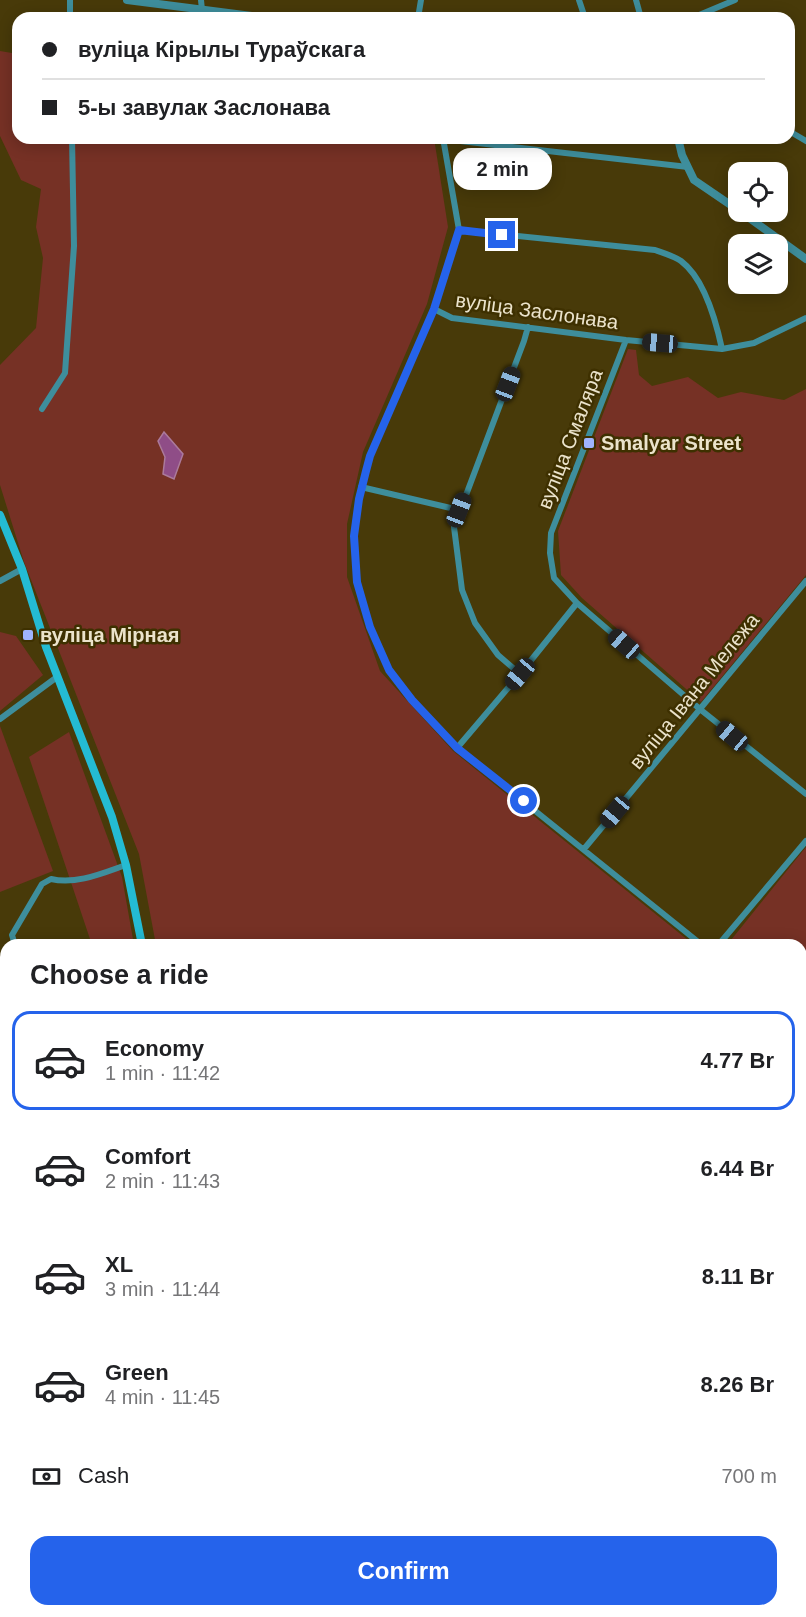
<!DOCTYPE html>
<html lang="en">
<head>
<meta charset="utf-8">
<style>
  :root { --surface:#fff; --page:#f6f6f6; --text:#202124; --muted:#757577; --line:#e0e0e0; --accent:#2563eb }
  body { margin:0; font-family:Helvetica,sans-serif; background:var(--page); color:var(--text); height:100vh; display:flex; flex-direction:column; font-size:22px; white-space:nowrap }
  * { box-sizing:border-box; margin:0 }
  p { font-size:20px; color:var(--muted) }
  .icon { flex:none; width:33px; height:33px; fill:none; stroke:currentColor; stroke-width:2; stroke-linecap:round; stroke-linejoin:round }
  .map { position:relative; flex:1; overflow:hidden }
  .drawer { position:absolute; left:0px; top:939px; width:807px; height:678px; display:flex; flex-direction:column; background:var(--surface); border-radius:18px 18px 0 0; box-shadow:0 3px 15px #0003 }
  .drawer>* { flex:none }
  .top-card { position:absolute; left:12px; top:12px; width:783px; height:132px; border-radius:18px; box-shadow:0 3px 15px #0003; display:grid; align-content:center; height:132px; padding:0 30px; background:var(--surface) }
  .fabs { position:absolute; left:728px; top:162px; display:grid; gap:12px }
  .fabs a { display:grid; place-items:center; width:60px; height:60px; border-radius:12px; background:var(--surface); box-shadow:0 3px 15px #0003; font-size:30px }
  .end { position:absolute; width:27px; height:27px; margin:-14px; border:8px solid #2563eb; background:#fff; box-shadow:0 0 0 3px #fff }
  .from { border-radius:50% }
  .bubble { position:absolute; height:42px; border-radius:18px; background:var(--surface); box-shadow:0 3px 15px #0003; font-size:20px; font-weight:600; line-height:42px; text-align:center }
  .car { position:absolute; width:18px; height:36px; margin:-18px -9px; border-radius:8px; box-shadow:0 0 4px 2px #0007; background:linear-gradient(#222 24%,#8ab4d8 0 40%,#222 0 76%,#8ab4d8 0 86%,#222 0) }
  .top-card b { display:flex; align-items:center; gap:21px; height:57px; font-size:22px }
  .top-card b+b { border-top:2px solid var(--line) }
  .top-card i { width:15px; height:15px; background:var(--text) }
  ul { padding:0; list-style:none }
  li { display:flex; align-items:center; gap:18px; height:99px; margin:0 12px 9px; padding:0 18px; border:3px solid transparent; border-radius:18px }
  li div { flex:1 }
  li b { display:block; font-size:22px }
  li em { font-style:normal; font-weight:600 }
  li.active { border-color:var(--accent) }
  li>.icon { width:54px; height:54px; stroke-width:1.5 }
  h2 { padding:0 30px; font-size:27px; line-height:72px }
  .pay { display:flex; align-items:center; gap:15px; height:66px; padding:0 30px; font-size:22px }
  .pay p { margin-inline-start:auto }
  .button { display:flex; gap:12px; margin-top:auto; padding:12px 30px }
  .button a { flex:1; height:69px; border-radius:18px; background:var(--accent); color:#fff; font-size:24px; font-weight:600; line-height:69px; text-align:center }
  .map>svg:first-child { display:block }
</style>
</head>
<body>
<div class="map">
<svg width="806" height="1617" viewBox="0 0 806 1617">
  <rect width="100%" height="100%" fill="#483a09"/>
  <!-- built -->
  <path fill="#524204" d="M806,1409V1617H796L789,1611H801V1415Z"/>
  <!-- green -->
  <path fill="#763125" d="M0,51L18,54V92L15,99L18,106V138H434L448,227L427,304L363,452L347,524V577L380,671L453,751L694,945H156L139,854L24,562L0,485V365L36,328L43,258L36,227L41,189L21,180L0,136Z
    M628,349L636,350L639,375L652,386L688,377L718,398L741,392L784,400L806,389V575L701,702L582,598L561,575L558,531Z
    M0,632L16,636L43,675L0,711Z
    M0,726L53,871L0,892Z
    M69,732L122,877L134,945H92L29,757Z
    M806,847V1409L801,1414V945H727Z
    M0,1021L1,1024H6V1213L1,1209L0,1213Z"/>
  <!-- water -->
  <path fill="#8f4d87" stroke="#ab7a9b" stroke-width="1.5" d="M164,432L183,454L174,479L163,474L165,457L158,441Z"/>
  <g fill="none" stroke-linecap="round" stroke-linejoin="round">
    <!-- minor -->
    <path stroke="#3e8e9c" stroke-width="6" d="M70,0V18
      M201,0L202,10
      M579,0L585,18
      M636,0L641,18
      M418,18L421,0
      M692,18L735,0
      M789,131L806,141
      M443,138L459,230L434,309L370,456L359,499L354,536L357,582L370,627L389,670L412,700L457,748L702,945
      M443,139L688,167
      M459,230L655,250C663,253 674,256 681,261C705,279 716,321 722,349
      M434,309L452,318L626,340L722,349L754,343L806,318
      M626,340L551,533L550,553L554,578L577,603L701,710L806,794
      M42,409L65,373L74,246L72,138
      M361,487L459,510
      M0,581L22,569
      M520,674L498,655L475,623L462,590L454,527L524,341L528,327
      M0,719L57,677
      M457,748L520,674L577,603
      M584,849L806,581
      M15,945L12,935L42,884L51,879C76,885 103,873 126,865
      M715,945L720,943L806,841"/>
    <!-- tertiary -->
    <path stroke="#3e8e9c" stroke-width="8" d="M127,0L268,18
      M678,138L682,155L694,180L738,210
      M741,212L806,259"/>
    <!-- secondary -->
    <path stroke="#24bbd3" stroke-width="8" d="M0,515L22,569L46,647L112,817L126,865L142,945
      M547,1611L553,1617"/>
    <!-- tram -->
    <path stroke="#b1a786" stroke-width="1.5" d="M571,1611L577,1617
      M586,1611L587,1617"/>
  </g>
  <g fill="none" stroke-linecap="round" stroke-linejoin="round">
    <!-- route -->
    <path stroke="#2563eb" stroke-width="8" d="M502,235L459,230L434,309L370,456L366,471L359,499L354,536L357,582L370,627L389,670L412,700L457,748L524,801"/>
  </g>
  <!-- markers -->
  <g fill="#9fb3fd" stroke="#3e3000" stroke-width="2">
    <rect x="583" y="437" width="12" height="12" rx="3"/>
    <rect x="22" y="629" width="12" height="12" rx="3"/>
  </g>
  <g text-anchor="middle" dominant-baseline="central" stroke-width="5" stroke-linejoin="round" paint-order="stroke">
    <!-- street labels -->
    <g font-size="20" fill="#ebe3cb" stroke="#3e3000">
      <text transform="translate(537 311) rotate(8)">вуліца Заслонава</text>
      <text transform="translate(570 439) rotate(-69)">вуліца Смаляра</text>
      <text transform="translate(694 691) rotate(-51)">вуліца Івана Мележа</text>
    </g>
    <!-- poi labels -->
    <g font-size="20" font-weight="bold" fill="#ebe3cb" stroke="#3e3000" text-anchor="start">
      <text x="601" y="443">Smalyar Street</text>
      <text x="40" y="635">вуліца Мірная</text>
    </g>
  </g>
</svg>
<div class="fabs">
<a><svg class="icon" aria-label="locate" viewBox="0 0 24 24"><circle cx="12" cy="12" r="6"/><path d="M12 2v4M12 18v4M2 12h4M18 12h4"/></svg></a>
<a><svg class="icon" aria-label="layers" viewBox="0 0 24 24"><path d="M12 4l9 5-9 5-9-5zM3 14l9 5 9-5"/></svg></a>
</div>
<i class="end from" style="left:524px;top:801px"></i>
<i class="end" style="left:502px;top:235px"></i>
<div class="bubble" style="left:453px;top:148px;width:99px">2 min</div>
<i class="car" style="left:660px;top:343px;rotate:275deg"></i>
<i class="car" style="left:508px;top:384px;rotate:21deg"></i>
<i class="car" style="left:459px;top:510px;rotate:21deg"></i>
<i class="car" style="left:624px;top:644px;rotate:311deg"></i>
<i class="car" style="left:520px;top:674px;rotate:220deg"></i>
<i class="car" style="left:732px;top:736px;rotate:310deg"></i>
<i class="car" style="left:615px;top:812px;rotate:220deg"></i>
<div class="top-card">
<b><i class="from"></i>вуліца Кірылы Тураўскага</b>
<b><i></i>5-ы завулак Заслонава</b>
</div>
<section class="drawer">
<h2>Choose a ride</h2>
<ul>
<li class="active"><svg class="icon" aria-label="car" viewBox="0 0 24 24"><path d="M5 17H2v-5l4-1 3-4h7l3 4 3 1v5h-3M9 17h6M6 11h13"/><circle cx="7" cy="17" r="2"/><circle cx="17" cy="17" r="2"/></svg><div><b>Economy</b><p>1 min · 11:42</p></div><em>4.77 Br</em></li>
<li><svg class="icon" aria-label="car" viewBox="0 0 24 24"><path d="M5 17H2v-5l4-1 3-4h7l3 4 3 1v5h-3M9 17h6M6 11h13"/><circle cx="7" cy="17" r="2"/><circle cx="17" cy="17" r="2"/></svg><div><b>Comfort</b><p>2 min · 11:43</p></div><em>6.44 Br</em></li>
<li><svg class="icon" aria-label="car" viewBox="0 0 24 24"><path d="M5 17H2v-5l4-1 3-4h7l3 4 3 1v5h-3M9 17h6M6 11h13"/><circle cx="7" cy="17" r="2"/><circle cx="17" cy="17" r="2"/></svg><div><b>XL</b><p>3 min · 11:44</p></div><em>8.11 Br</em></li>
<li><svg class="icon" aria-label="car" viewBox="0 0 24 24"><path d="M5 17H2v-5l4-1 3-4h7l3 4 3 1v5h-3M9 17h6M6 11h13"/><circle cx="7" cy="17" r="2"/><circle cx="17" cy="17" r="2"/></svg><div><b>Green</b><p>4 min · 11:45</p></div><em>8.26 Br</em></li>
</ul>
<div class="pay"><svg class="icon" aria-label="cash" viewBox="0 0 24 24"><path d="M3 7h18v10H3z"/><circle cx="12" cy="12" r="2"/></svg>Cash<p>700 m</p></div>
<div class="button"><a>Confirm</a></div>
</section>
</div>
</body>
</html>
